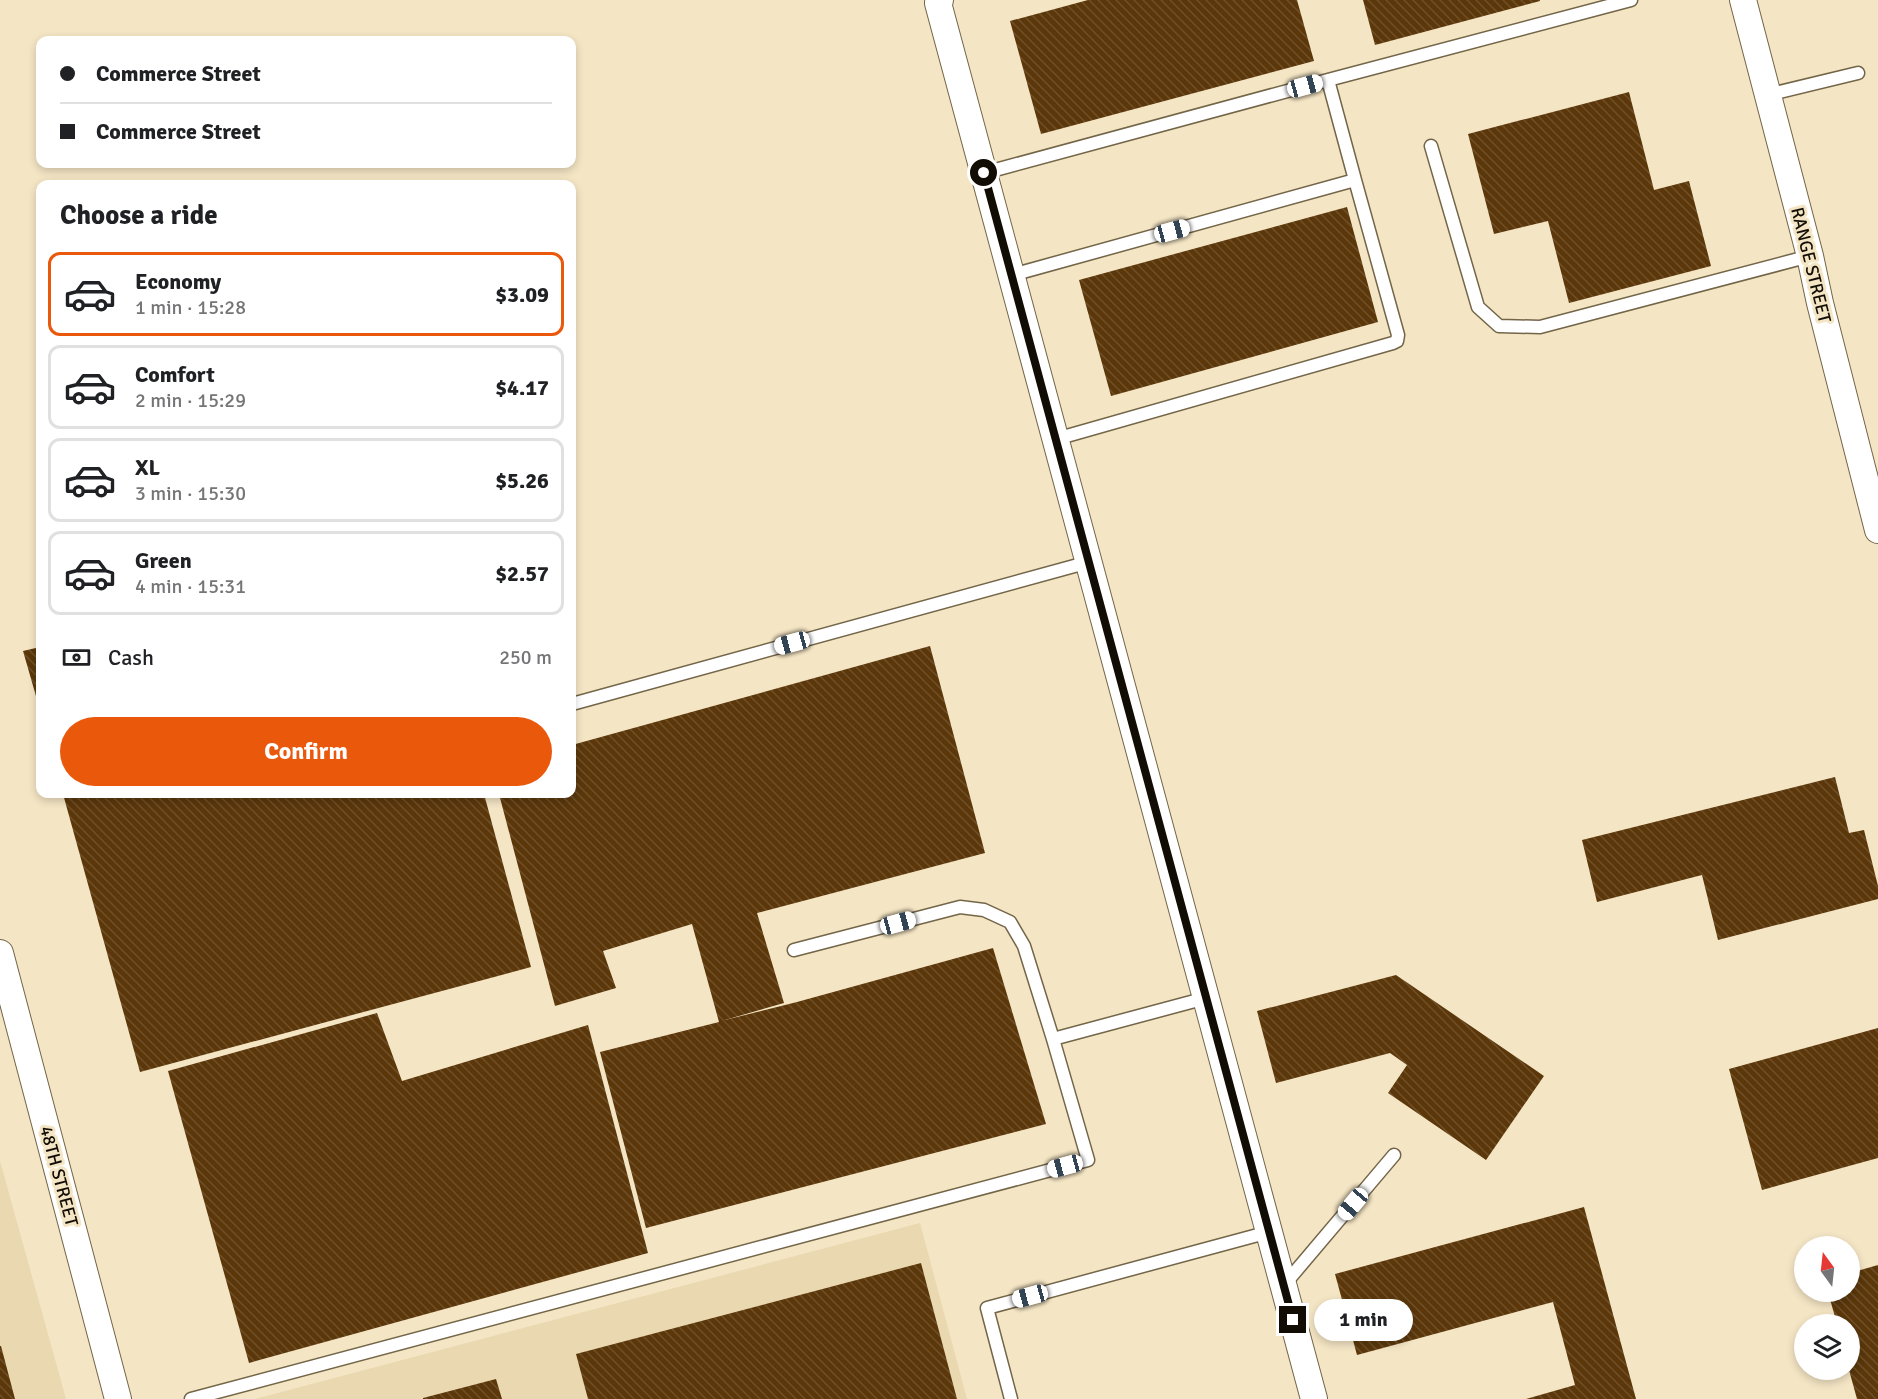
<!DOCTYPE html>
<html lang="en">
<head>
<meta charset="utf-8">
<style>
  :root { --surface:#fff; --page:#f6f6f6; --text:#202124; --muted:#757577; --line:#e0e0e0; --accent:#ea580c }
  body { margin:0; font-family:Signika,sans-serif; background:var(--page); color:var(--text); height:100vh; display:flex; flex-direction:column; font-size:22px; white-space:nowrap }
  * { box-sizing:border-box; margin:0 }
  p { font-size:20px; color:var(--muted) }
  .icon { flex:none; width:33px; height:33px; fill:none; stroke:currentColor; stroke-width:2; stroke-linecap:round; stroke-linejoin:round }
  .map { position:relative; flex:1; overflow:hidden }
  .panel { position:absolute; left:36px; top:180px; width:540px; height:618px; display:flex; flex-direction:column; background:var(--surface); border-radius:12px; box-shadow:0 3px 9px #0003 }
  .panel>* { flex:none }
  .top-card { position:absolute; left:36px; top:36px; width:540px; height:132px; border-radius:12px; box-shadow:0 3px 9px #0003; display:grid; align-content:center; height:132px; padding:0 24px; background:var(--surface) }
  .needle { width:39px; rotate:345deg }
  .controls { position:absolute; left:1794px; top:1236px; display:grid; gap:12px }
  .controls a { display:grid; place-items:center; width:66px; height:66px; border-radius:50%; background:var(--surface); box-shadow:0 3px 9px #0003; font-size:30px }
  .end { position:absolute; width:27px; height:27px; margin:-14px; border:8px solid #120d04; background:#fff; box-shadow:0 0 0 3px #fff }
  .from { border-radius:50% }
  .bubble { position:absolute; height:42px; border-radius:21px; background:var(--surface); box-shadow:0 3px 9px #0003; font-size:20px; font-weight:700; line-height:42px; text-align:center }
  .car { position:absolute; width:18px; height:36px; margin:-18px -9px; border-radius:8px; box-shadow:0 0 4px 2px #0007; background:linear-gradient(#fff 24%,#345 0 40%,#fff 0 76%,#345 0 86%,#fff 0) }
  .top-card b { display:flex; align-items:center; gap:21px; height:57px; font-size:22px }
  .top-card b+b { border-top:2px solid var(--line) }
  .top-card i { width:15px; height:15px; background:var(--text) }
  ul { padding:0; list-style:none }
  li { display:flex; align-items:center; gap:18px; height:84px; margin:0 12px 9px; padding:0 12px; border:3px solid var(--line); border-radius:12px }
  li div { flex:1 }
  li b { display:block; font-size:22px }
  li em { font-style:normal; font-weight:700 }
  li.active { border-color:var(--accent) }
  li>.icon { width:54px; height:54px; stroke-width:1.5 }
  h2 { padding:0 24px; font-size:27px; line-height:72px }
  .pay { display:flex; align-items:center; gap:15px; height:66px; padding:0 24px; font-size:22px }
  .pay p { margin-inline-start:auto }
  .primary-button { display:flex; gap:12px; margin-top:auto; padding:12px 24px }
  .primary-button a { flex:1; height:69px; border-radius:36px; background:var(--accent); color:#fff; font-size:24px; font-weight:700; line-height:69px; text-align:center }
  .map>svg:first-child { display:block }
</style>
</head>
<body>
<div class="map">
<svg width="1878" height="1399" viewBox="0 0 1878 1399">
  <defs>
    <pattern id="building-back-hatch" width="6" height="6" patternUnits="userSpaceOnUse" patternTransform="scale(1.5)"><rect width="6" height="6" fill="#5b370a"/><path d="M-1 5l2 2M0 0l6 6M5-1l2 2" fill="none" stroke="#6e502c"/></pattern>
  </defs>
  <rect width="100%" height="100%" fill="#f4e5c4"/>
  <!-- built -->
  <path fill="#ead8b0" d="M0,1161L66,1399H0Z
    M920,1223L967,1399H255Z"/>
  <!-- building -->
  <path fill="url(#building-back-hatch)" d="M1088,0H1297L1314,61L1041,134L1010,21Z
    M1363,0H1540V1L1375,45Z
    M1629,92L1654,190L1689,181L1711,266L1569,303L1548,221L1494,234L1468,134Z
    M1347,207L1378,322L1111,396L1079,280Z
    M930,646L985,853L757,913L784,1003L725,1020L797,1002L993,948L1046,1124L646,1228L600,1052L719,1022L692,924L603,951L616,988L555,1006L499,794H572V745Z
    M40,647V710L23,651Z
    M1835,777L1849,833L1864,830L1878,886V899L1718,940L1702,875L1597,902L1582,840Z
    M63,794H484L531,967L140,1072Z
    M1396,975L1544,1076L1486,1160L1388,1093L1407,1065L1390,1053L1276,1083L1257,1011Z
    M377,1013L402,1081L588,1025L648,1253L249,1363L168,1071Z
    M1878,1028V1158L1762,1190L1729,1069Z
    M1584,1207L1636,1399H1526L1575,1385L1553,1302L1357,1355L1335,1274Z
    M921,1263L957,1399H588L576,1354Z
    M1878,1265V1399H1857L1849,1370L1850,1324H1837L1828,1292H1850V1273Z
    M0,1346H1L15,1399H0Z
    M496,1379L502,1399H423V1398Z"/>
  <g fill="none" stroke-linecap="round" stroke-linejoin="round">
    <defs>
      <path id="lane" d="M1328,80L1355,180
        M1767,95L1858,73
        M1431,146L1478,307L1499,326L1540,327L1810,256
        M984,173L1328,80L1631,0
        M1012,275L1355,180L1398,335L1397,341L1393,343L1056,439
        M572,704L1089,562
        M1053,1039L1206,998
        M1284,1285L1394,1155
        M191,1399L1088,1160L1053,1039L1024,946L1010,922L984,910L960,907L794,950
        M1011,1399L987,1308L1269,1232"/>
      <path id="street" d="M940,0L938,3L1314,1399
        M1743,0L1810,256L1820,303L1878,530
        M0,953L118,1399"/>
    </defs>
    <!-- lane casing -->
    <use href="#lane" stroke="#736548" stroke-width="15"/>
    <!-- street casing -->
    <use href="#street" stroke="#736548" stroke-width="28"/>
    <!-- lane -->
    <use href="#lane" stroke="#fff" stroke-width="12"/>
    <!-- street -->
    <use href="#street" stroke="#fff" stroke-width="26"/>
  </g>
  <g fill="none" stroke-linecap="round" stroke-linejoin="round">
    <!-- route -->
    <path stroke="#120d04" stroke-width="8" d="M984,173L1293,1320"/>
  </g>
  <g text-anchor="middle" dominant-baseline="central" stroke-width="6" stroke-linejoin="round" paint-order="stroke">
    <!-- street labels -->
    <g font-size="18" fill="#120d04" stroke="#f4e5c4">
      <text transform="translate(1811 265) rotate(76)">RANGE STREET</text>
      <text transform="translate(59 1176) rotate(75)">48TH STREET</text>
    </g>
  </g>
</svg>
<div class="controls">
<a><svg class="needle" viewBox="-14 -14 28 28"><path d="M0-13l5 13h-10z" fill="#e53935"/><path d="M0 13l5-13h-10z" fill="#757577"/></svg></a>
<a><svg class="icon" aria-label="layers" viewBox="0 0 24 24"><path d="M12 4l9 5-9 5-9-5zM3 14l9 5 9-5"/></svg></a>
</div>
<i class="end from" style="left:984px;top:173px"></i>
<i class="end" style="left:1293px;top:1320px"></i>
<div class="bubble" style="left:1314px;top:1299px;width:99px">1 min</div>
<i class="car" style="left:1305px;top:86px;rotate:75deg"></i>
<i class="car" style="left:1172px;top:231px;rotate:75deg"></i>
<i class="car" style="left:792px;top:643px;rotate:255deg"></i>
<i class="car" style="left:898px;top:923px;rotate:75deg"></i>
<i class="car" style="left:1065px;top:1166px;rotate:255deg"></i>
<i class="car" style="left:1353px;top:1204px;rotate:220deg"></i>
<i class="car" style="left:1030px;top:1296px;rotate:255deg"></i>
<div class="top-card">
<b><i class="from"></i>Commerce Street</b>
<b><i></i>Commerce Street</b>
</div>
<section class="panel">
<h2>Choose a ride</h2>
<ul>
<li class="active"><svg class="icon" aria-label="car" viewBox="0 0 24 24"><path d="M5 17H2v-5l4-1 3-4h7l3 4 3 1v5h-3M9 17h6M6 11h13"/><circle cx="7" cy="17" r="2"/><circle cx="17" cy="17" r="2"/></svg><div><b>Economy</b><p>1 min · 15:28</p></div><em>$3.09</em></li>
<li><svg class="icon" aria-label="car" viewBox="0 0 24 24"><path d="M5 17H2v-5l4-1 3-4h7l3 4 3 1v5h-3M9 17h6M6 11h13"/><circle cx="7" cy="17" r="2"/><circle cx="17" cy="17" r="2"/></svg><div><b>Comfort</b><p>2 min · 15:29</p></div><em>$4.17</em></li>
<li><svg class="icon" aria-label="car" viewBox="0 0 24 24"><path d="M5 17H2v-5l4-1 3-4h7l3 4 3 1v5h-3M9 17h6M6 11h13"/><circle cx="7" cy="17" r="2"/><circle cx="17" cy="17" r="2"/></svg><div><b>XL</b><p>3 min · 15:30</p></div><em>$5.26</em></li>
<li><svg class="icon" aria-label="car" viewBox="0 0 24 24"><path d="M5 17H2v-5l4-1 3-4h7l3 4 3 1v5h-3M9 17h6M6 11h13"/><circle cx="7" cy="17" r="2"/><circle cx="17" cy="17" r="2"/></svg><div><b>Green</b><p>4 min · 15:31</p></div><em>$2.57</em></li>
</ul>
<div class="pay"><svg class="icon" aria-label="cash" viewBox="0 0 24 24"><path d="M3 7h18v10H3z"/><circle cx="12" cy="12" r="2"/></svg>Cash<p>250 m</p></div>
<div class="primary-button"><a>Confirm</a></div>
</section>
</div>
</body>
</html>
